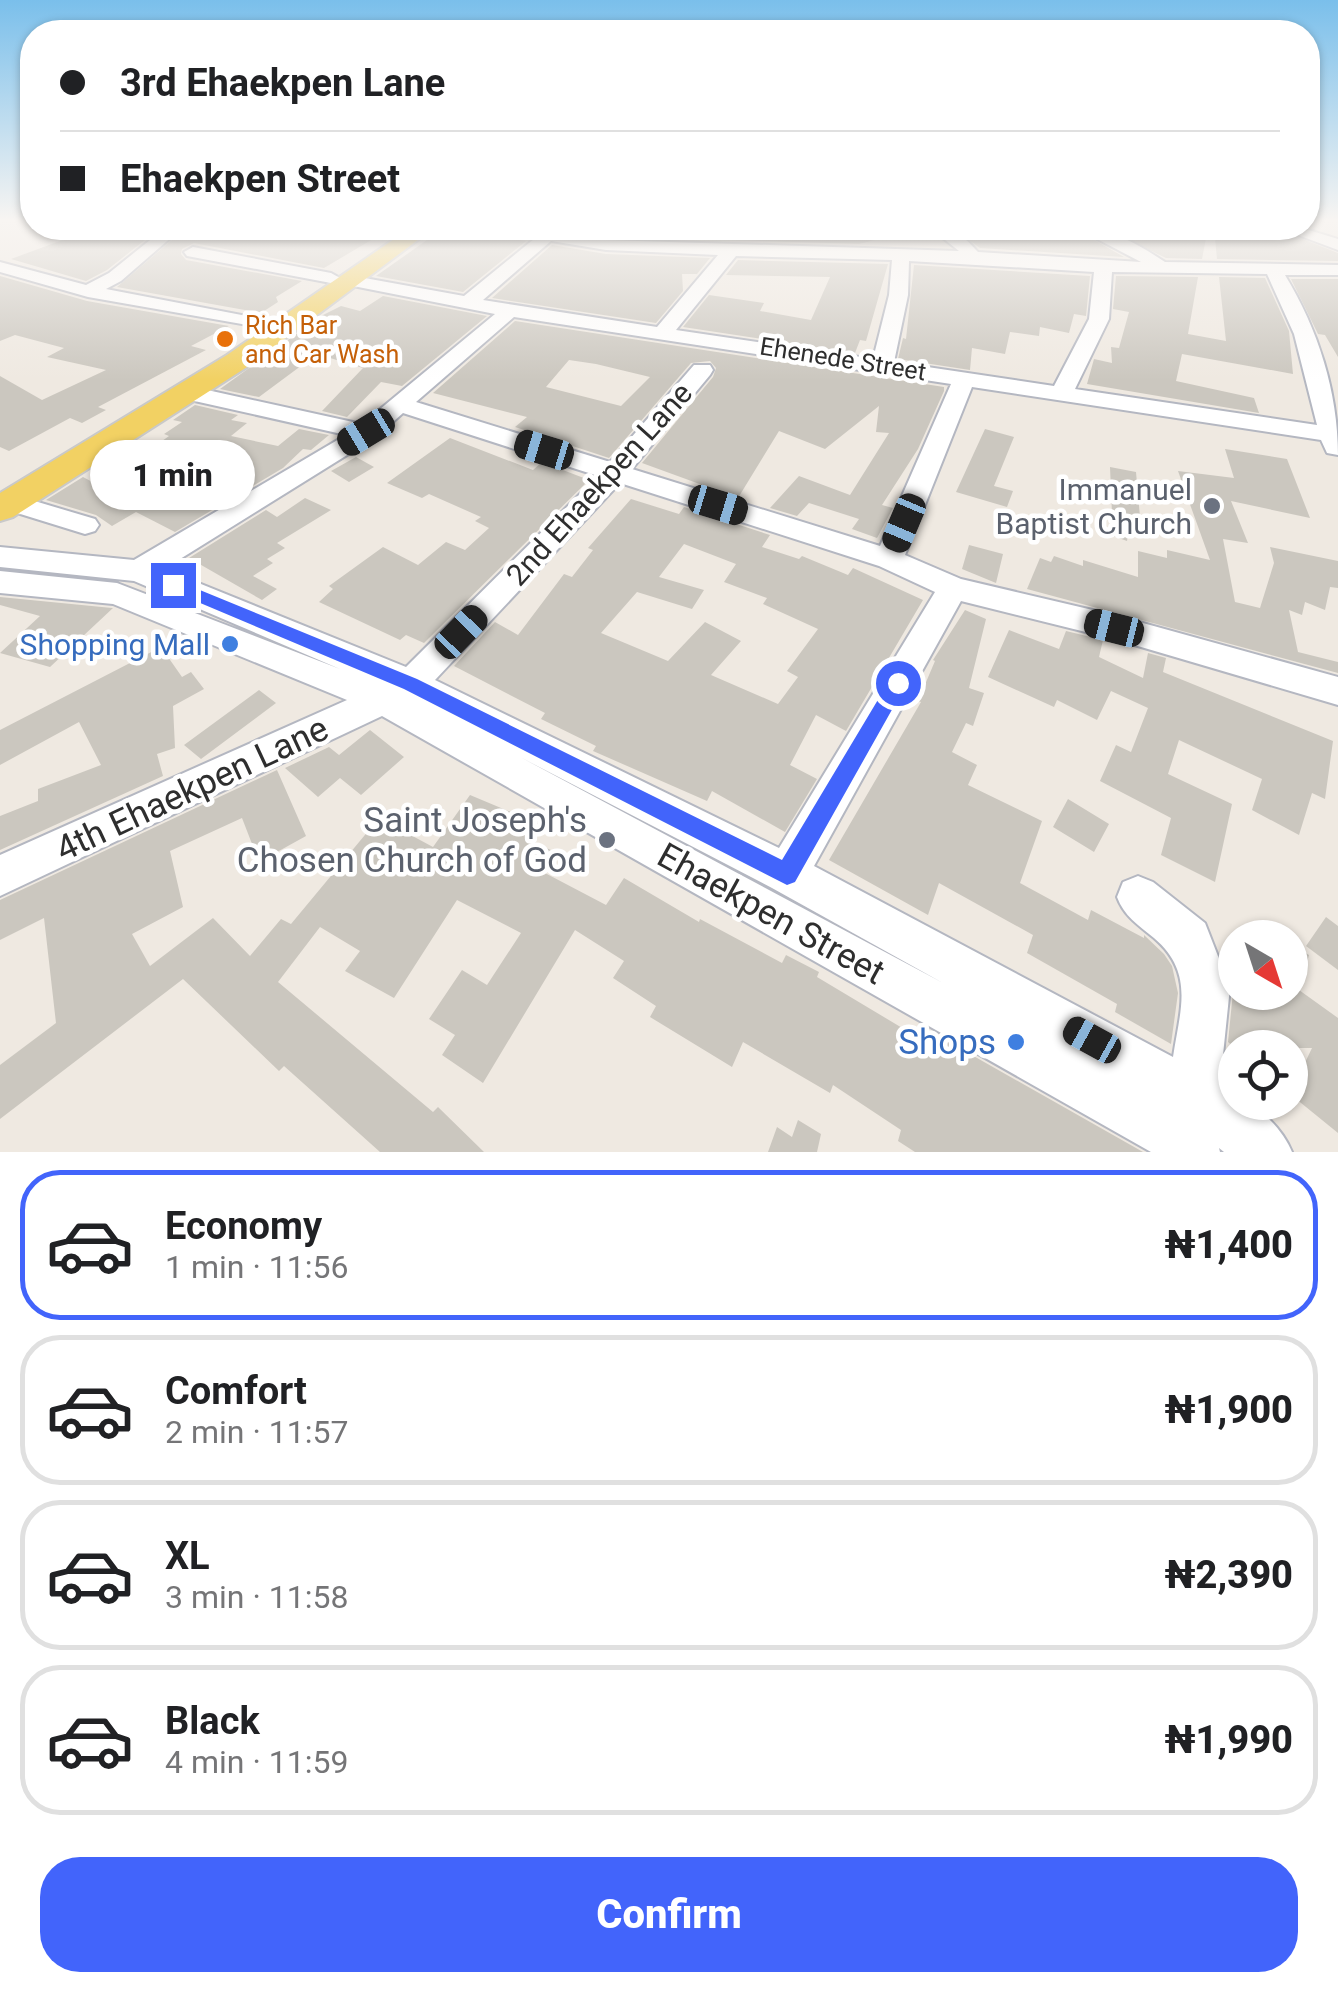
<!DOCTYPE html>
<html lang="en">
<head>
<meta charset="utf-8">
<style>
  :root { --surface:#fff; --page:#f2f2f2; --text:#202124; --muted:#757577; --line:#e0e0e0; --accent:#4264fb }
  body { margin:0; font-family:Roboto,sans-serif; background:var(--page); color:var(--text); height:100vh; display:flex; flex-direction:column; font-size:38px; white-space:nowrap }
  * { box-sizing:border-box; margin:0 }
  p { font-size:32px; color:var(--muted) }
  .icon { flex:none; width:55px; height:55px; fill:none; stroke:currentColor; stroke-width:2; stroke-linecap:round; stroke-linejoin:round }
  .map { position:relative; height:1152px; overflow:hidden }
  .details { display:flex; flex-direction:column; background:var(--surface); flex:1 }
  .details>* { flex:none }
  .hud { position:absolute; left:20px; top:20px; width:1300px; height:220px; border-radius:40px; box-shadow:0 2px 8px #0004; display:grid; align-content:center; height:220px; padding:0 40px; background:var(--surface) }
  .needle { width:65px; rotate:141deg }
  .buttons { position:absolute; left:1218px; top:920px; display:grid; gap:20px }
  .buttons a { display:grid; place-items:center; width:90px; height:90px; border-radius:50%; background:var(--surface); box-shadow:0 2px 8px #0004; font-size:50px }
  .end { position:absolute; width:45px; height:45px; margin:-22px; border:12px solid #4264fb; background:#fff; box-shadow:0 0 0 5px #fff }
  .from { border-radius:50% }
  .bubble { position:absolute; height:70px; border-radius:35px; background:var(--surface); box-shadow:0 2px 8px #0004; font-size:32px; font-weight:800; line-height:70px; text-align:center }
  .car { position:absolute; width:30px; height:60px; margin:-30px -15px; border-radius:12px; box-shadow:0 0 8px 2px #0007; background:linear-gradient(#222 24%,#8ab4d8 0 40%,#222 0 76%,#8ab4d8 0 86%,#222 0) }
  .hud b { display:flex; align-items:center; gap:35px; height:95px; font-size:38px }
  .hud b+b { border-top:2px solid var(--line) }
  .hud i { width:25px; height:25px; background:var(--text) }
  ul { padding:18px 0 0; list-style:none }
  li { display:flex; align-items:center; gap:30px; height:150px; margin:0 20px 15px; padding:0 20px; border:5px solid var(--line); border-radius:40px }
  li div { flex:1 }
  li b { display:block; font-size:38px }
  li em { font-style:normal; font-weight:800 }
  li.active { border-color:var(--accent) }
  li>.icon { width:90px; height:90px; stroke-width:1.5 }
  .button { display:flex; gap:20px; margin-top:auto; padding:20px 40px }
  .button a { flex:1; height:115px; border-radius:40px; background:var(--accent); color:#fff; font-size:40px; font-weight:800; line-height:115px; text-align:center }
  .map>svg:first-child { display:block }
</style>
</head>
<body>
<div class="map">
<svg width="1338" height="1152" viewBox="0 0 1338 1152">
  <rect width="100%" height="100%" fill="#efe9e1"/>
  <!-- building -->
  <path fill="#cbc7bf" fill-rule="evenodd" d="M86,228H160L107,270L86,281L11,259L87,231Z
    M186,228H333L373,239L324,268L194,243L182,249L181,254L186,260L302,281L276,297L278,302L261,313L117,287Z
    M444,228L526,241L463,292L376,276Z
    M547,228L659,231L660,228H724L723,231L901,228L902,233L859,244L606,236Z
    M953,228H1073L1124,257L980,248Z
    M1104,228H1208L1202,259L1166,258Z
    M1214,228H1275L1338,253V261L1217,259Z
    M552,245L606,254L710,258L697,274H682L683,291L656,323L492,298Z
    M738,260L888,264L866,341L860,340L855,353L683,327L709,295L764,303L760,311L811,320L830,277L726,275Z
    M914,265L1090,276L1086,316L1074,314L1069,333L1040,327L1039,336L1010,332L1005,354L972,348L970,370L898,359L903,338L906,339Z
    M0,276L87,301L229,326L191,346L206,350L98,407L106,410L82,423L70,418L9,451L0,447V376L42,400L106,370L47,357L64,348L15,335L0,341Z
    M1116,276L1198,277L1188,334L1226,341L1219,277L1265,278L1289,331L1293,374L1182,354L1176,381L1254,398L1259,413L1087,384L1094,359L1112,363L1111,347L1119,348L1129,312L1113,309Z
    M1291,279H1338V357L1325,335L1318,334Z
    M383,296L487,316L402,386L381,382L347,417L322,411L363,368L317,354L259,397L220,389L321,316L341,306L360,311Z
    M515,321L944,387V391L918,449L882,505L893,508L877,538L852,529L859,519L809,503L797,516L770,508L799,476L850,495L889,433L876,432L879,406L825,449L779,431L738,498L642,463L713,377L716,368L710,361L691,363L609,458L515,427L527,417L433,393ZM569,360L596,364L650,377L621,406L546,387Z
    M195,405L238,415L231,420L247,423L231,436L278,446L299,429L329,435L311,450L303,449L283,468L175,532L136,512L112,526L96,515L46,500L83,477L141,508L190,470L137,459L169,436L164,434L182,422L173,420Z
    M985,429L1014,437L994,486L1013,491L1007,507L956,492Z
    M450,438L533,470L542,462L589,480L424,643L406,635L400,640L319,602L333,589L329,586L383,547L418,565L446,542L465,550L489,528L475,521L481,517L429,494L422,498L387,483Z
    M1225,449L1287,459L1310,518L1231,501L1248,543L1223,539L1235,602L1260,608L1274,563L1270,547L1338,561V588L1330,587L1325,610L1305,602L1302,615L1289,610L1298,652L1338,662V673L1027,589L1040,558L1051,562L1054,556L1083,566V560L1138,577V551L1167,558V550L1210,560L1178,471L1234,478Z
    M356,457L374,467L349,482L331,471Z
    M1110,467L1136,472L1140,517L1131,515L1127,541L1113,536Z
    M305,498L331,510L277,543L285,548L267,559L273,563L253,576L277,589L262,600L189,558L266,510L277,517Z
    M631,499L679,514L684,507L770,535L762,547L799,559L802,556L848,575L853,568L923,600L846,731L816,715L790,765L817,779L785,832L712,791L707,801L593,751L596,746L541,719L545,713L454,666L495,622L518,635L564,574L572,577L593,550L588,548ZM684,544L736,564L724,582L767,598L763,604L818,629L787,671L798,677L778,704L711,675L741,641L705,622L668,661L601,633L637,592L692,609L704,590L659,577Z
    M969,545L1003,554L996,583L962,569Z
    M0,597L112,608H113L50,667L0,653L40,616L0,605Z
    M965,610L986,619L969,688L984,693L973,726L966,723L952,752L977,765L968,785L1042,821L1020,883L1088,920L1091,910L1144,938V935L1164,954L1172,966L1178,993L1171,1044L1115,1012L1117,1004L1027,953L1033,935L939,883L928,915L829,860L921,702L918,701L935,661L933,660Z
    M1009,630L1059,649L1066,631L1103,640L1099,657L1143,678L1148,653L1166,658L1163,672L1333,741L1325,799L1312,793L1299,835L1252,810L1262,779L1179,740L1168,774L1232,804L1215,882L1161,855L1171,818L1100,781L1116,745L1131,752L1148,708L1111,691L1097,720L1057,700L1054,707L988,677Z
    M161,647L182,677L191,672L204,689L173,706L175,748L157,754L163,776L0,850V816L38,801V789L101,765L79,722L0,765V730Z
    M259,690L276,703L201,759L184,745Z
    M370,730L404,757L361,795L340,778L318,797L285,768L329,747L339,755Z
    M277,770L306,836L259,862L242,818L170,851L183,907L132,934L150,966L213,918L250,956L281,919L291,924L379,818L433,847L470,795L542,825L532,841L557,853L545,873L606,905L624,878L699,922L700,919L782,963L786,955L819,972L817,977L929,1044L933,1033L1143,1152H915L898,1141L901,1130L833,1085L830,1093L743,1042L732,1067L650,1017L656,1006L613,978L624,961L575,930L483,1083L442,1055L455,1035L429,1019L462,970L487,985L521,933L457,900L394,998L345,971L360,951L320,927L278,982L433,1112L438,1107L484,1152H380L284,1066L279,1071L183,979L0,1119V1065L56,1023L44,918L0,940V900Z
    M1068,799L1109,824L1094,852L1053,827Z
    M1326,917L1338,926V970L1306,946Z
    M1290,944L1309,955L1299,990L1338,1018V1133L1290,1094L1312,1048H1235L1228,1042L1233,992H1290Z
    M798,1120L821,1134L817,1152H768L777,1127L792,1137Z"/>
  <g fill="none" stroke-linecap="round" stroke-linejoin="round">
    <defs>
      <path id="minor" d="M165,228H182L121,281L106,289L263,319L270,321V329L88,297L0,272V262L86,285L109,273Z
        M357,228H400L406,232C395,240 368,236 357,228Z
        M489,228H525L606,240L959,251L930,228C953,227 963,235 978,252L1141,262L1076,228C1108,226 1139,245 1165,262L1338,265V275H1285C1318,329 1338,392 1338,455L1327,453L1321,440L972,387L905,555L961,579L1114,615L1338,677V705L1114,639L961,601L814,866L1173,1057C1180,1010 1195,973 1154,938C1138,925 1124,916 1117,897L1123,882L1138,876L1153,882L1205,923L1230,987L1220,1084L1235,1095V1102C1259,1102 1284,1132 1292,1152H1224L1219,1148L1220,1152H1151L382,716L0,896V855L347,700L113,604L0,593V571L117,583L340,669L134,581L0,567V547L134,560L346,435L181,398L178,393L181,388L189,386L362,424L495,314L348,285L339,280L348,275L464,296L534,239ZM551,241L606,250L718,255L657,327L483,300ZM736,256L892,260L889,295L873,359L676,330ZM909,261L1094,272L1089,319L1054,386L894,362L908,295ZM1112,272L1267,274L1294,334L1317,425L1075,389L1109,319ZM514,317L951,384L880,546L632,469L710,375L713,370L710,365H694L610,462L416,402ZM403,413L598,476L406,667L164,569L376,437ZM620,483L879,566L935,592L779,848L435,680ZM520,757L772,888L943,983Z
        M1279,228H1302L1338,239V250Z
        M193,247L331,273L340,278L331,283L187,256L184,252Z
        M11,494L95,519L99,525L95,531L85,534L1,508L0,498Z"/>
      <path id="major" d="M410,228H434L247,367L13,517L0,521V493L227,355Z"/>
    </defs>
    <!-- minor casing -->
    <use href="#minor" stroke="#b4b7c1" stroke-width="4"/>
    <!-- major casing -->
    <use href="#major" stroke="#c9c9c9" stroke-width="4"/>
    <!-- minor -->
    <use href="#minor" fill="#fff" fill-rule="evenodd"/>
    <!-- major -->
    <use href="#major" fill="#f2d163" fill-rule="evenodd"/>
  </g>
  <!-- sky -->
  <linearGradient id="sky" x2="0" y2="1"><stop stop-color="#7abfeb"/><stop offset="0.58" stop-color="#f8f5f2"/><stop offset="1" stop-color="#f8f5f2" stop-opacity="0"/></linearGradient>
  <rect width="1338" height="380" fill="url(#sky)"/>
  <!-- route -->
  <path fill="#4264fb" d="M173,579L417,679L782,860L891,678L898,676L907,683L795,882L787,885L404,689L167,589V581Z"/>
  <!-- markers -->
  <circle fill="#e8710a" stroke="#fff" stroke-width="4" cx="225" cy="339" r="10"/>
  <g fill="#6b7280" stroke="#fff" stroke-width="4">
    <circle cx="1212" cy="506" r="10"/>
    <circle cx="607" cy="840" r="10"/>
  </g>
  <g fill="#3f7fe0" stroke="#fff" stroke-width="4">
    <circle cx="230" cy="644" r="10"/>
    <circle cx="1016" cy="1042" r="10"/>
  </g>
  <g text-anchor="middle" dominant-baseline="central" stroke-width="9" stroke-linejoin="round" paint-order="stroke">
    <!-- far-food labels -->
    <g font-size="25" fill="#c56008" stroke="#fff" text-anchor="start">
      <text x="245" y="325">Rich Bar<tspan x="245" dy="29">and Car Wash</tspan></text>
    </g>
    <!-- far-street labels -->
    <g font-size="25" fill="#2e2e2e" stroke="#fff">
      <text transform="translate(843 359) rotate(9)">Ehenede Street</text>
    </g>
    <!-- street labels -->
    <g font-size="30" fill="#2e2e2e" stroke="#fff">
      <text transform="translate(599 484) rotate(-48)">2nd Ehaekpen Lane</text>
    </g>
    <!-- worship labels -->
    <g font-size="30" fill="#5b616d" stroke="#fff" text-anchor="end">
      <text x="1192" y="489">Immanuel<tspan x="1192" dy="34">Baptist Church</tspan></text>
    </g>
    <!-- shop labels -->
    <g font-size="30" fill="#366cbe" stroke="#fff" text-anchor="end">
      <text x="210" y="644">Shopping Mall</text>
    </g>
    <!-- near-street labels -->
    <g font-size="35" fill="#2e2e2e" stroke="#fff">
      <text transform="translate(192 789) rotate(-25)">4th Ehaekpen Lane</text>
      <text transform="translate(771 914) rotate(29)">Ehaekpen Street</text>
    </g>
    <!-- near-worship labels -->
    <g font-size="35" fill="#5b616d" stroke="#fff" text-anchor="end">
      <text x="587" y="820">Saint Joseph's<tspan x="587" dy="40">Chosen Church of God</tspan></text>
    </g>
    <!-- near-shop labels -->
    <g font-size="35" fill="#366cbe" stroke="#fff" text-anchor="end">
      <text x="996" y="1042">Shops</text>
    </g>
  </g>
</svg>
<div class="buttons">
<a><svg class="needle" viewBox="-14 -14 28 28"><path d="M0-13l5 13h-10z" fill="#e53935"/><path d="M0 13l5-13h-10z" fill="#757577"/></svg></a>
<a><svg class="icon" aria-label="locate" viewBox="0 0 24 24"><circle cx="12" cy="12" r="6"/><path d="M12 2v4M12 18v4M2 12h4M18 12h4"/></svg></a>
</div>
<i class="end from" style="left:898px;top:683px"></i>
<i class="end" style="left:173px;top:585px"></i>
<div class="bubble" style="left:90px;top:440px;width:165px">1 min</div>
<i class="car" style="left:366px;top:432px;rotate:239deg"></i>
<i class="car" style="left:544px;top:450px;rotate:287deg"></i>
<i class="car" style="left:718px;top:505px;rotate:107deg"></i>
<i class="car" style="left:904px;top:523px;rotate:203deg"></i>
<i class="car" style="left:1114px;top:628px;rotate:284deg"></i>
<i class="car" style="left:461px;top:632px;rotate:44deg"></i>
<i class="car" style="left:1092px;top:1040px;rotate:299deg"></i>
<div class="hud">
<b><i class="from"></i>3rd Ehaekpen Lane</b>
<b><i></i>Ehaekpen Street</b>
</div>
</div>
<section class="details">
<ul>
<li class="active"><svg class="icon" aria-label="car" viewBox="0 0 24 24"><path d="M5 17H2v-5l4-1 3-4h7l3 4 3 1v5h-3M9 17h6M6 11h13"/><circle cx="7" cy="17" r="2"/><circle cx="17" cy="17" r="2"/></svg><div><b>Economy</b><p>1 min · 11:56</p></div><em>₦1,400</em></li>
<li><svg class="icon" aria-label="car" viewBox="0 0 24 24"><path d="M5 17H2v-5l4-1 3-4h7l3 4 3 1v5h-3M9 17h6M6 11h13"/><circle cx="7" cy="17" r="2"/><circle cx="17" cy="17" r="2"/></svg><div><b>Comfort</b><p>2 min · 11:57</p></div><em>₦1,900</em></li>
<li><svg class="icon" aria-label="car" viewBox="0 0 24 24"><path d="M5 17H2v-5l4-1 3-4h7l3 4 3 1v5h-3M9 17h6M6 11h13"/><circle cx="7" cy="17" r="2"/><circle cx="17" cy="17" r="2"/></svg><div><b>XL</b><p>3 min · 11:58</p></div><em>₦2,390</em></li>
<li><svg class="icon" aria-label="car" viewBox="0 0 24 24"><path d="M5 17H2v-5l4-1 3-4h7l3 4 3 1v5h-3M9 17h6M6 11h13"/><circle cx="7" cy="17" r="2"/><circle cx="17" cy="17" r="2"/></svg><div><b>Black</b><p>4 min · 11:59</p></div><em>₦1,990</em></li>
</ul>
<div class="button"><a>Confirm</a></div>
</section>
</body>
</html>
